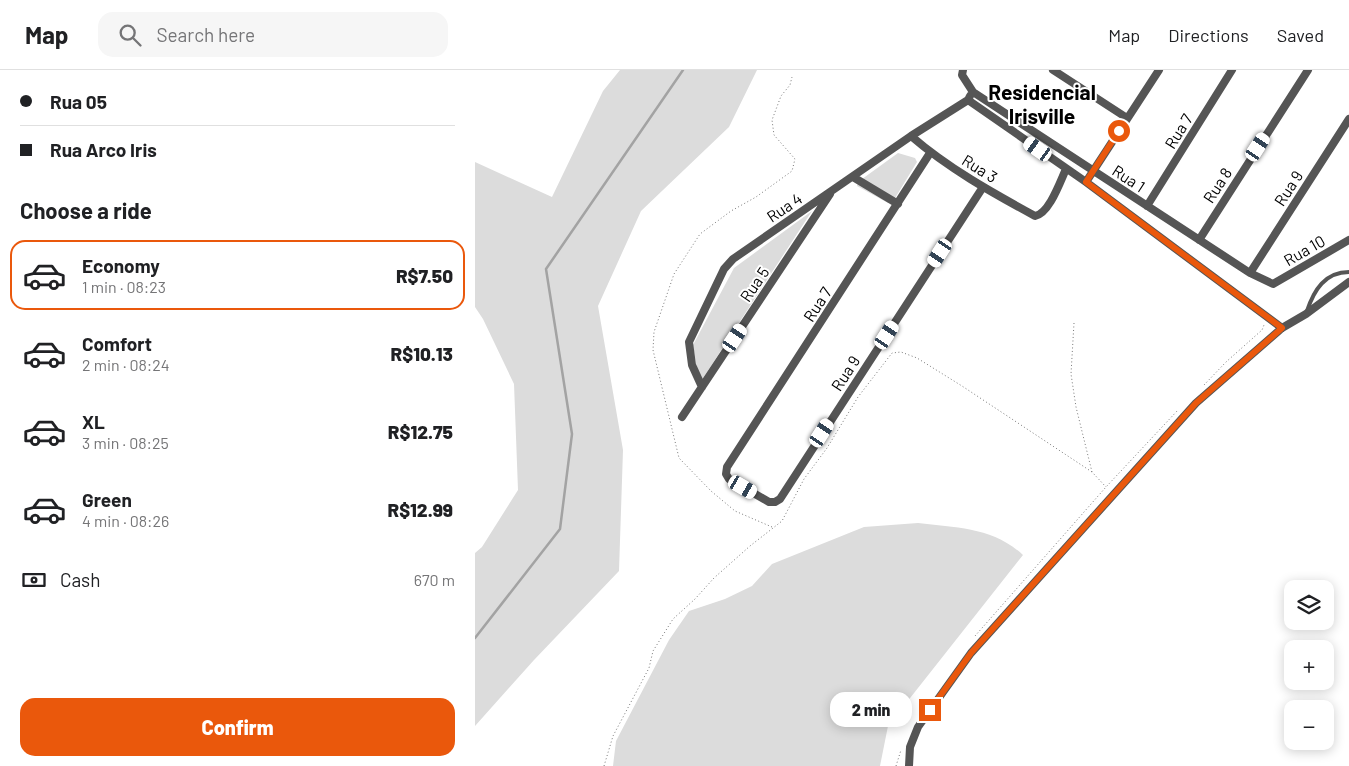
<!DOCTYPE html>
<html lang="en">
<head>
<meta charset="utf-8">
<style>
  :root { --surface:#fff; --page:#f6f6f6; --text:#202124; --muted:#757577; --line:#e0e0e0; --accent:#ea580c }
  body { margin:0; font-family:Barlow,sans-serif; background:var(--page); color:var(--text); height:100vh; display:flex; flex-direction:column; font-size:19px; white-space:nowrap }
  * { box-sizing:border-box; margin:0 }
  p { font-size:16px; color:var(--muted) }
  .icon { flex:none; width:28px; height:28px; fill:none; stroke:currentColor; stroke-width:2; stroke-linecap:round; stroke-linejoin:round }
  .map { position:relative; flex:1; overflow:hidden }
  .side { display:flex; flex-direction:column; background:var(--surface); width:475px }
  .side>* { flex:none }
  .banner { display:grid; align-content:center; height:110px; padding:0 20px; background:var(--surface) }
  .fabs { position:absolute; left:809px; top:510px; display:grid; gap:10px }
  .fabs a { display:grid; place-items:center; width:50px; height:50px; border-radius:10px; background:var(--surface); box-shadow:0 2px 12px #0003; font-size:25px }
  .end { position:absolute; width:22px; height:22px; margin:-11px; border:6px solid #ea580c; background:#fff; box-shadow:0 0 0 2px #fff }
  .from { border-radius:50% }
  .bubble { position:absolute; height:35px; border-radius:15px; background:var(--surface); box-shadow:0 2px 12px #0003; font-size:16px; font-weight:800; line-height:35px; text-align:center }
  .car { position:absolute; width:15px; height:30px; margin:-15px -8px; border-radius:6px; box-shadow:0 0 4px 1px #0007; background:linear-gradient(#fff 24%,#345 0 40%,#fff 0 76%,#345 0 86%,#fff 0) }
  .banner b { display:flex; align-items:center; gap:18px; height:48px; font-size:19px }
  .banner b+b { border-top:1px solid var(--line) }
  .banner i { width:12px; height:12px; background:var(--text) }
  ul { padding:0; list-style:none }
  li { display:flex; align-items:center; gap:15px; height:70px; margin:0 10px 8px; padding:0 10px; border:2px solid transparent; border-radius:15px }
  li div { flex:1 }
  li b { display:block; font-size:19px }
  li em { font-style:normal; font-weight:800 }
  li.selected { border-color:var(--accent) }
  li>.icon { width:45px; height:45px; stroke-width:1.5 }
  h2 { padding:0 20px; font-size:22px; line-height:60px }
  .pay { display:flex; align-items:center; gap:12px; height:55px; padding:0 20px; font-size:19px }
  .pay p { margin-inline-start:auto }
  .button { display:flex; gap:10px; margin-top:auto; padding:10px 20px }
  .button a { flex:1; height:58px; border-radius:15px; background:var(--accent); color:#fff; font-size:20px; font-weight:800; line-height:58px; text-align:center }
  header { display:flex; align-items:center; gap:30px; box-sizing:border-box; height:70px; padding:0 25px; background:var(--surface); border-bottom:1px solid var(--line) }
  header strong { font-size:24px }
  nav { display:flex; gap:28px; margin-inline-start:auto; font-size:18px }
  .search { width:350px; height:45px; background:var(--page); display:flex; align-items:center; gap:12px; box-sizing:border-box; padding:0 18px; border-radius:15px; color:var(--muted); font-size:19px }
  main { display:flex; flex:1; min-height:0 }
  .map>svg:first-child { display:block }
</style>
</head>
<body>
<header>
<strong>Map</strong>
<div class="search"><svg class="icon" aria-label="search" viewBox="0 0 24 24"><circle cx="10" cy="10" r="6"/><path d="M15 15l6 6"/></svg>Search here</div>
<nav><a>Map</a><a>Directions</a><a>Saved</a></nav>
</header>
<main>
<section class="side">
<div class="banner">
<b><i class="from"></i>Rua 05</b>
<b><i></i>Rua Arco Iris</b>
</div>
<h2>Choose a ride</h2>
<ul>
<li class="selected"><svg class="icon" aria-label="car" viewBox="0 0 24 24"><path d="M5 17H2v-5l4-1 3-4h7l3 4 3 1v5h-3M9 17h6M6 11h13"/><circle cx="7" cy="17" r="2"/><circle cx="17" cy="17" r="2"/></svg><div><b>Economy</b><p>1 min · 08:23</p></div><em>R$7.50</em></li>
<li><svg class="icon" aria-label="car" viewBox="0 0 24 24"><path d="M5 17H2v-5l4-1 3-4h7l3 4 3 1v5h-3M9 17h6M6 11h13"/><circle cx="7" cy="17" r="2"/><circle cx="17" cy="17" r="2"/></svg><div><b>Comfort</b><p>2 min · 08:24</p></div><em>R$10.13</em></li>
<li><svg class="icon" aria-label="car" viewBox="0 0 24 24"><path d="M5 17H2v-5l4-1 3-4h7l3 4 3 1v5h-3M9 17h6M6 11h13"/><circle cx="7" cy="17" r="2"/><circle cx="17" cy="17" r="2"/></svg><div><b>XL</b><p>3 min · 08:25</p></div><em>R$12.75</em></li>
<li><svg class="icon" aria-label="car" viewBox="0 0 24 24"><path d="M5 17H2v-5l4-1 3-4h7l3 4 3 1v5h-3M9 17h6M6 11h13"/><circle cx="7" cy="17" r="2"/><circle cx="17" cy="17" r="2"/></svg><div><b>Green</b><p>4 min · 08:26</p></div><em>R$12.99</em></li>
</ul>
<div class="pay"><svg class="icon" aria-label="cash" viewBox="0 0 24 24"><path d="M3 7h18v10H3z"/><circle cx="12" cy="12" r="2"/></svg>Cash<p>670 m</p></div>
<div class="button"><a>Confirm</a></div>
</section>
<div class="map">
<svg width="874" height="696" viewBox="0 0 874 696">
  <rect width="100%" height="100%" fill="#fff"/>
  <!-- green -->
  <path fill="#dcdcdc" d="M145,0H282L254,57L166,141L123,236L148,380L144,501L59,590L0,656V483L7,477L43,420L39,314L8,249L0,237V92L77,127L128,21Z
    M423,83L440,88L442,92L417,133H413L382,116L383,112Z
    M337,141L228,308L225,309L222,299L218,275L259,198Z
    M443,453C482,458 518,457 548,485L413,656L405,696H138L141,671L194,570L214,541L250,529L277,516L297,494L389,457Z"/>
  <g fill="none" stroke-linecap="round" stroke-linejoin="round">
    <!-- stream -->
    <path stroke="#a3a3a3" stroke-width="2.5" d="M0,568L85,459L97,364L71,199L208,0"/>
    <!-- path -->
    <path stroke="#777" stroke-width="1" stroke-dasharray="1 2.5" stroke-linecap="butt" d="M599,253L596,304L601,337L617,402L631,417
      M729,315L751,292L787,260L789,255
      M297,457L260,441L236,421L204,388L178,280L179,262L199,204L225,164L256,141L281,127L317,101L320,89L299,65L297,50L306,26L315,15L317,7
      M500,566L631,417L703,340
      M129,696L138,666L174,598L178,581L198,549L220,529L239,508L275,476L307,451L329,409L352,378L383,327L417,283L426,282L442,288L487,316L617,402
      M421,696L426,680"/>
    <!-- service -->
    <path stroke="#555" stroke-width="4" d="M832,241C839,220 850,202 874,202"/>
    <!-- minor -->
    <path stroke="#555" stroke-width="8" d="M488,0L487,5L498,22L775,203L798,214L874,170
      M578,0L652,48
      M495,26L493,30L611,112L807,258
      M436,66C473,98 516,122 560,146C574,144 585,112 591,99
      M455,83L252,397L251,404L254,409L294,432H300L305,429L508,117
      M378,107L423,134
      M611,112L684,0
      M672,136L757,0
      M724,170L833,0
      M775,203L874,49
      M227,317L217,295L214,272L249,199L258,189L436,66L493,30
      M207,347L355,124
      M434,696L435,677L443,657L496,583L721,333L807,258L831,244L874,212"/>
  </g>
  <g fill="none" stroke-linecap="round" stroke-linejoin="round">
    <!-- route -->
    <path stroke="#ea580c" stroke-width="6" d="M455,640L496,583L721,333L807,258L611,112L644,61"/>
  </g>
  <g text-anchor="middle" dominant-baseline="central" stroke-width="4" stroke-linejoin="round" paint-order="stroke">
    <!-- street labels -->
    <g font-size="16" fill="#000" stroke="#fff">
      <text transform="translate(703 61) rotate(-58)">Rua 7</text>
      <text transform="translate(505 98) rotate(32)">Rua 3</text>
      <text transform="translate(654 108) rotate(33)">Rua 1</text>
      <text transform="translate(742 115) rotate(-57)">Rua 8</text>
      <text transform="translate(813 118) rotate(-57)">Rua 9</text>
      <text transform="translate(309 137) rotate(-34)">Rua 4</text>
      <text transform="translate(829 180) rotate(-30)">Rua 10</text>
      <text transform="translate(279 214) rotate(-56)">Rua 5</text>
      <text transform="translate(342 234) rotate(-57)">Rua 7</text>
      <text transform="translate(370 303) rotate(-57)">Rua 9</text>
    </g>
    <!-- district labels -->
    <g font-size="21" font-weight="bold" fill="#000" stroke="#fff">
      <text x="567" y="21">Residencial<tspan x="567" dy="24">Irisville</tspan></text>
    </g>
  </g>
</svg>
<div class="fabs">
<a><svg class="icon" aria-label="layers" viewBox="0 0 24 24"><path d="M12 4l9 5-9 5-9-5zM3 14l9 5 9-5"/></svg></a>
<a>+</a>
<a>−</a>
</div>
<i class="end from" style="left:644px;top:61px"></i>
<i class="end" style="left:455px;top:640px"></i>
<div class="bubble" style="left:355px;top:622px;width:82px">2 min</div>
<i class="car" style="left:783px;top:77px;rotate:33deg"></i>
<i class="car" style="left:563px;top:79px;rotate:305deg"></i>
<i class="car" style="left:465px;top:183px;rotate:213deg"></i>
<i class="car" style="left:412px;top:265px;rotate:33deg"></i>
<i class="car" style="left:260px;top:268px;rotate:34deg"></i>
<i class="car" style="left:347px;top:363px;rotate:33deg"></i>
<i class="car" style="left:268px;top:417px;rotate:120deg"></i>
</div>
</main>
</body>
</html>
